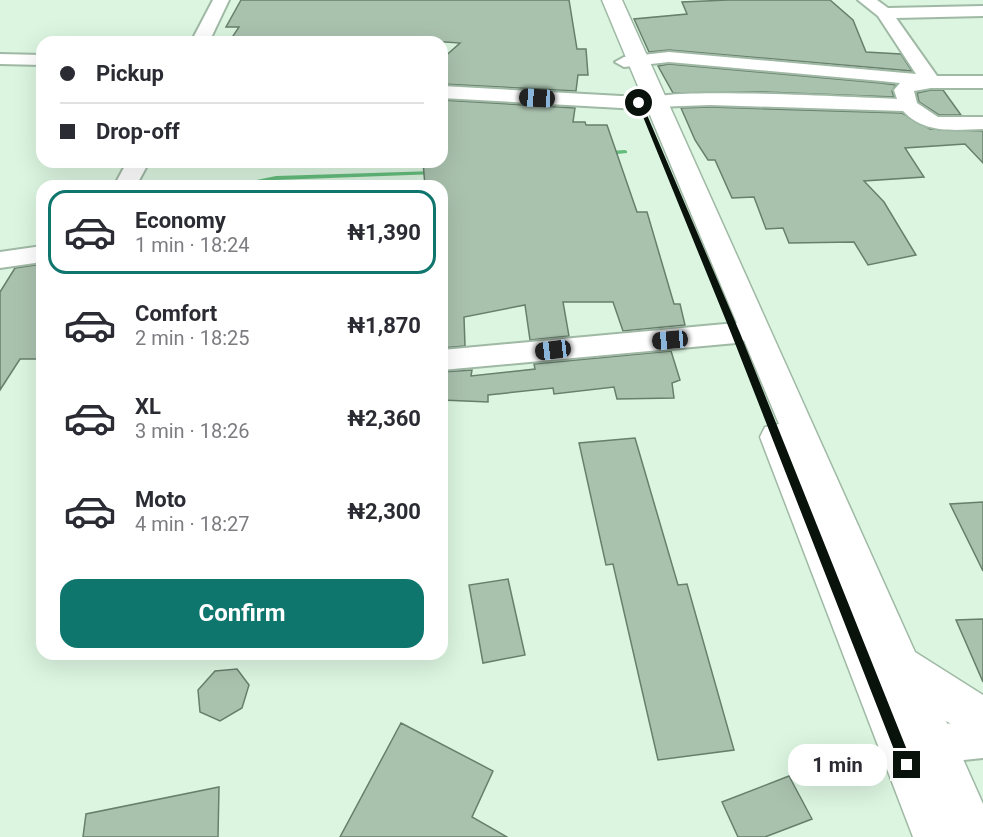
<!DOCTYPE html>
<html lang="en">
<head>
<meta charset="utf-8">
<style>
  :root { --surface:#fff; --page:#f7f7f7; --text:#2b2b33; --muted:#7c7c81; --line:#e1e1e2; --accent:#0f766e }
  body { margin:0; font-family:Roboto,sans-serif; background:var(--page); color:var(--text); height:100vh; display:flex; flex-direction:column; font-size:22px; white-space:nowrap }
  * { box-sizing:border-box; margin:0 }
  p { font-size:20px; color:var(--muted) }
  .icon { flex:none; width:33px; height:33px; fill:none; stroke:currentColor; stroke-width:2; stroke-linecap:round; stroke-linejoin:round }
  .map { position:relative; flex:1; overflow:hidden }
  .details { position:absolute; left:36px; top:180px; width:412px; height:480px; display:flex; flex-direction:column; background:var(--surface); border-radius:18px; box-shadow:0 6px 24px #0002 }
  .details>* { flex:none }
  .top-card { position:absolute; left:36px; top:36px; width:412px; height:132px; border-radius:18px; box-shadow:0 6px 24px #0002; display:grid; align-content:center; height:132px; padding:0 24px; background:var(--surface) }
  .end { position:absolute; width:27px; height:27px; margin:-14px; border:8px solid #09120b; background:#fff; box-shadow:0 0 0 3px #fff }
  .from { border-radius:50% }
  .bubble { position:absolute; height:42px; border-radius:18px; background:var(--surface); box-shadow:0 6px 24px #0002; font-size:20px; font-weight:700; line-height:42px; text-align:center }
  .car { position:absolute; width:18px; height:36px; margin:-18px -9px; border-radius:8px; box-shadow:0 0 4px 2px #0007; background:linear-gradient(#222 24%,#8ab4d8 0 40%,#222 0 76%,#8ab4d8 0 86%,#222 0) }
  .top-card b { display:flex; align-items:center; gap:21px; height:57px; font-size:22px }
  .top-card b+b { border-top:2px solid var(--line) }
  .top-card i { width:15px; height:15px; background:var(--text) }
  ul { padding:10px 0 0; list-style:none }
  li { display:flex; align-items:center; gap:18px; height:84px; margin:0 12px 9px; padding:0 12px; border:3px solid transparent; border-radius:18px }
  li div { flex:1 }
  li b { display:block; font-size:22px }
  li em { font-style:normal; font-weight:700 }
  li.active { border-color:var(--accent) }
  li>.icon { width:54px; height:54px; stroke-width:1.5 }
  .button { display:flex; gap:12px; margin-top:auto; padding:12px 24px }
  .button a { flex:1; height:69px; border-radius:18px; background:var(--accent); color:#fff; font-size:24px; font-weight:700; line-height:69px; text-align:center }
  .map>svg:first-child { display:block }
</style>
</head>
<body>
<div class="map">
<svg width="983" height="837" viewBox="0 0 983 837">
  <rect width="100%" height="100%" fill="#dbf5e0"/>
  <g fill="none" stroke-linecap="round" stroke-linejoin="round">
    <!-- stream -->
    <path fill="#64bd7d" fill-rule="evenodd" d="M625,150L627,151V153L608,155L605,153L608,151Z
      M435,171L437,172V174L276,180L246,186H234L237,184L276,176Z"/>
  </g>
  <!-- building -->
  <path fill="#a9c2ae" stroke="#677f6c" stroke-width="1.5" d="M241,0H569L577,49H586L588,75H578L576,91L442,84V59L460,43L375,37L372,42H246L247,40L231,39L239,27H226Z
    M728,0H830L853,20L866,52L901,54L912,71L669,50L649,52L634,19L687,14L682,2Z
    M669,64L881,83L896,85L892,91L894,97L764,92L673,93L658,66Z
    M931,90H943L961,115H939L919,102L917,93Z
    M442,100L575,108L573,122H585L586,125H607L637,212H647L674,304H680L685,325L623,331L613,302H563L569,336L530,340L525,305L464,317L465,346L442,348V186H425L423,162H442Z
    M710,107L902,113L930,129L983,131V163L965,144L905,148L924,177L864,181L884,202L916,255L868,265L854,242L789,243L783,228L766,229L754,197L732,198L715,160H708L695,140L681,108Z
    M42,264V359H20L0,390V292L15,268Z
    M671,351L680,380L672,383L674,398L617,399L614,387L554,394L553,388L488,395V402L442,400V372L472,370L471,376L535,369L534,364Z
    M635,438L678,585L687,584L734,750L658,760L613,564L606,565L579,443Z
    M983,502V571L950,504Z
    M508,579L525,655L483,663L469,585Z
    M983,619V682L956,620Z
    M237,669L249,685L242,708L220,721L200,712L198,690L215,671Z
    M401,723L493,771L472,817L507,837H340Z
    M789,776L812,819L765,837H738L722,802Z
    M219,787L218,837H83L86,814Z"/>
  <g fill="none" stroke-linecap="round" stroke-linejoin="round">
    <defs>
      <path id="street" d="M213,0H229L209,42H191Z
        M858,0H877L888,8L983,6V16L896,18L937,76H983V88H931L914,91L917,103L938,117H983V129C953,130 925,134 903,111L710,105L656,107L648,104L639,109L442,98V86L639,97L647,100C658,86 865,98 897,99L894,90L900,83L881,81L669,62L624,67L615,62L624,57L669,52L916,74L878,16Z
        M0,54L42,55V65L0,64Z
        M127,162H149L136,186H114Z
        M42,246V262L0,268V252Z
        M736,323L745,326L749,333L745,340L736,343L442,370V350Z
        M983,720V758L916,765L903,759L897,746L903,733L916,727Z"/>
      <path id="secondary" d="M602,0H622L915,652L983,695V742L946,721L983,804V837H913L760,437L765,427L779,424Z"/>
    </defs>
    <!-- street casing -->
    <use href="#street" stroke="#9fb9a5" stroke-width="4"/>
    <!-- secondary casing -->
    <use href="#secondary" stroke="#9fb9a5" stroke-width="3"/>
    <!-- street -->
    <use href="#street" fill="#fff" fill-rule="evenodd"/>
    <!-- secondary -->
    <use href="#secondary" fill="#fff" fill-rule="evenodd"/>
  </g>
  <!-- route -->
  <path fill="#09120b" d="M637,102L642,103L740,333L913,765L907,771L900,765L731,333Z"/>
</svg>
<i class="end from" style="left:639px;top:103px"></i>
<i class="end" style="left:907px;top:765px"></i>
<div class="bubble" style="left:788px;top:744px;width:99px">1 min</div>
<i class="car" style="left:537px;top:98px;rotate:273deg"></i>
<i class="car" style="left:670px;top:340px;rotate:265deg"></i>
<i class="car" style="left:553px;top:350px;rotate:263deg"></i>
<div class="top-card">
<b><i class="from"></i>Pickup</b>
<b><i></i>Drop-off</b>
</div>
<section class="details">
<ul>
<li class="active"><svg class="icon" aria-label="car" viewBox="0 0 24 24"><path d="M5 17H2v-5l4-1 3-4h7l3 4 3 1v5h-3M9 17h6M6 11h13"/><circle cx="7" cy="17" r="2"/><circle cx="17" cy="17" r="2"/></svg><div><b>Economy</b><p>1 min · 18:24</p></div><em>₦1,390</em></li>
<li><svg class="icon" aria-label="car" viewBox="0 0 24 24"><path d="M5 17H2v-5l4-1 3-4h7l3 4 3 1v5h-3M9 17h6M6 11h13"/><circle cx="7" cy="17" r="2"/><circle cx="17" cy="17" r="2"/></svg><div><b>Comfort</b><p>2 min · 18:25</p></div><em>₦1,870</em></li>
<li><svg class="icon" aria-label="car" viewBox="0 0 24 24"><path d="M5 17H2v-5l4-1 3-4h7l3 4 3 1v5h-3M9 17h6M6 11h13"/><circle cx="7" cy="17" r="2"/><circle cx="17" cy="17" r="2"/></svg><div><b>XL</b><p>3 min · 18:26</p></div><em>₦2,360</em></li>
<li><svg class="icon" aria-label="car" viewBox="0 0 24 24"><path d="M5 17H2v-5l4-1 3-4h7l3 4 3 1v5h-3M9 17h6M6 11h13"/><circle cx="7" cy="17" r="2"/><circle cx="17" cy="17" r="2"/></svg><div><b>Moto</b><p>4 min · 18:27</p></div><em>₦2,300</em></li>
</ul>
<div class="button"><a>Confirm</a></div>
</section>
</div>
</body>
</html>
